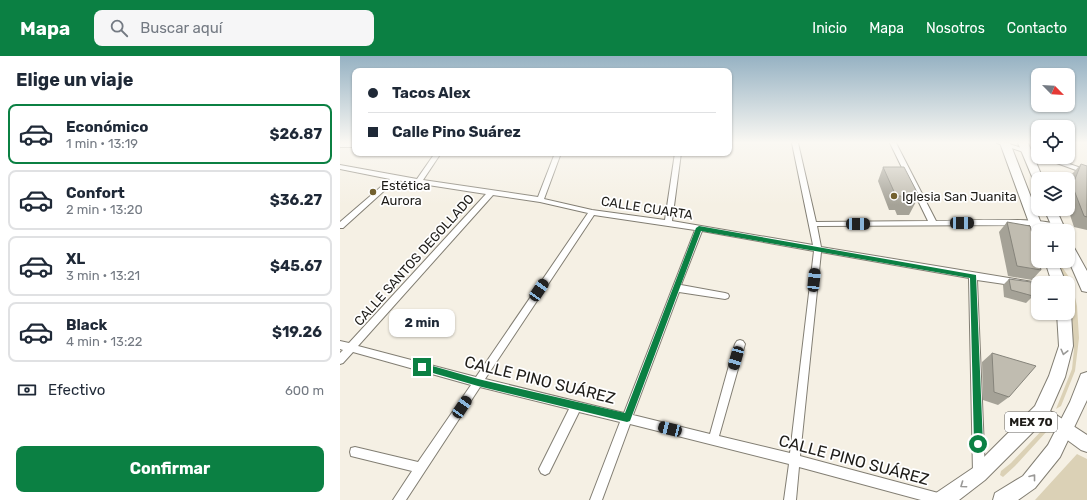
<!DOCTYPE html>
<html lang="es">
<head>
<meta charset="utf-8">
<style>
  :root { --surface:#fff; --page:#f6f6f7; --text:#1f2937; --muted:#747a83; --line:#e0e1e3; --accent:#0b8043 }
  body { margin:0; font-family:Rubik,sans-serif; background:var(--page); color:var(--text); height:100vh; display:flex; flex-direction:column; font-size:15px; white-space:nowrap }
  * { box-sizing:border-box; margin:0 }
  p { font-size:13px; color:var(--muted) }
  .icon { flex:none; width:22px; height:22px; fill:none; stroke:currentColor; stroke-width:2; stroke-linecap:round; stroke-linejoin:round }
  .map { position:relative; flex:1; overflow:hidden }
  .drawer { display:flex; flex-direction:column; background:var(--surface); width:340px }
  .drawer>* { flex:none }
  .hud { position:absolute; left:12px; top:12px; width:380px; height:88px; border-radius:8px; box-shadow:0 1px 3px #0004; display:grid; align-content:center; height:88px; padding:0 16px; background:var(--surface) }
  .needle { width:26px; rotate:114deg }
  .tools { position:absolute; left:691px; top:12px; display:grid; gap:8px }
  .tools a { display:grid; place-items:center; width:44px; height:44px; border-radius:8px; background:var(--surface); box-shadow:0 1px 3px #0004; font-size:20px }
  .end { position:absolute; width:18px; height:18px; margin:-9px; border:5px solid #0b8043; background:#fff; box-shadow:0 0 0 2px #fff }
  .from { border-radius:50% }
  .bubble { position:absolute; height:28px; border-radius:8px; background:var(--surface); box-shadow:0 1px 3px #0004; font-size:13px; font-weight:700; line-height:28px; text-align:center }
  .car { position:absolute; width:12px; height:24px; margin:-12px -6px; border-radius:5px; box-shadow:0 0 3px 1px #0007; background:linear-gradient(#222 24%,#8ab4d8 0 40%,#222 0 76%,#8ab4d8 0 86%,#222 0) }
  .hud b { display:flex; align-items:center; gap:14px; height:38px; font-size:15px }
  .hud b+b { border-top:1px solid var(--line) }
  .hud i { width:10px; height:10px; background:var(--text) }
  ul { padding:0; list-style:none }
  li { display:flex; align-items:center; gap:12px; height:60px; margin:0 8px 6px; padding:0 8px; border:2px solid var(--line); border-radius:8px }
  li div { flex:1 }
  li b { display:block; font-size:15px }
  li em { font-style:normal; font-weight:700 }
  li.on { border-color:var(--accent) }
  li>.icon { width:36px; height:36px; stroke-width:1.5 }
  h2 { padding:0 16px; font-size:18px; line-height:48px }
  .pay { display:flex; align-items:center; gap:10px; height:44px; padding:0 16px; font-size:15px }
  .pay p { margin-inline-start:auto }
  .button { display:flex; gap:8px; margin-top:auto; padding:8px 16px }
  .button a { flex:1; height:46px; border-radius:8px; background:var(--accent); color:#fff; font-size:16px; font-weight:700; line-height:46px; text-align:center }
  header { display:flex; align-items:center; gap:24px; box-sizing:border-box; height:56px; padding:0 20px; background:var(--accent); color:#fff }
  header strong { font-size:19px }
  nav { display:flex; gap:22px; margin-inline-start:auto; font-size:14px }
  .search { width:280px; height:36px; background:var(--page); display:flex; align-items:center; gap:10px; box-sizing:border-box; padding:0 14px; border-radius:8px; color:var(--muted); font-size:15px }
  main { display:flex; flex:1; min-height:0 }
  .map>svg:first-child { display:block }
</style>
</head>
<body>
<header>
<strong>Mapa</strong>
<div class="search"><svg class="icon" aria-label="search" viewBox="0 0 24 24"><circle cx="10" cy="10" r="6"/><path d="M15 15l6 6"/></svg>Buscar aquí</div>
<nav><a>Inicio</a><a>Mapa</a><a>Nosotros</a><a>Contacto</a></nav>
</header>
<main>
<section class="drawer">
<h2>Elige un viaje</h2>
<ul>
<li class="on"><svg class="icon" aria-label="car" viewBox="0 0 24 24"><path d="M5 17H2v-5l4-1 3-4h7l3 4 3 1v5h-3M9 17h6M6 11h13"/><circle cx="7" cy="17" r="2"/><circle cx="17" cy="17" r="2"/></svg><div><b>Económico</b><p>1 min · 13:19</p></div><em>$26.87</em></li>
<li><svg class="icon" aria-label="car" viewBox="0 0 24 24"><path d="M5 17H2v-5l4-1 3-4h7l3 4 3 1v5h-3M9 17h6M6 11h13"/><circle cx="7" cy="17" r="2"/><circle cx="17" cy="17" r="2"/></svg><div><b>Confort</b><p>2 min · 13:20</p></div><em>$36.27</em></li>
<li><svg class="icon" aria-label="car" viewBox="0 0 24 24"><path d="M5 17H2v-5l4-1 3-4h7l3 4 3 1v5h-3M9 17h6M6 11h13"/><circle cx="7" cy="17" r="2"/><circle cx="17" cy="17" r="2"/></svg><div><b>XL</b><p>3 min · 13:21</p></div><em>$45.67</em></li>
<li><svg class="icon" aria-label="car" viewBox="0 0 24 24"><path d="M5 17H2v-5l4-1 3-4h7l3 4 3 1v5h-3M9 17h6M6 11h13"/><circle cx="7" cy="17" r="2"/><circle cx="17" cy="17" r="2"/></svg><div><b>Black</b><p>4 min · 13:22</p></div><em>$19.26</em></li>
</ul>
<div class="pay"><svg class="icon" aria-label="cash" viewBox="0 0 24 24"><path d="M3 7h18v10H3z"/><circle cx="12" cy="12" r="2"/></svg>Efectivo<p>600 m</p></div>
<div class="button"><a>Confirmar</a></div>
</section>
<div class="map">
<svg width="747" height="444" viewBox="0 0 747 444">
  <rect width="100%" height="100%" fill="#f5f0e4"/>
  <!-- green -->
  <path fill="#dbd1b6" d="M715,205H718L731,224L737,250L739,282L735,315L721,350L716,353L732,313L734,293L728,255V227H724Z
    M705,371L708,374L675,410L663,421L660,419L661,415L671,407Z
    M737,398L747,403V444H695Z"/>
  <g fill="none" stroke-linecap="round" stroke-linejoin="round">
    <defs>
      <path id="street" d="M0,87H15V91H0Z
        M452,87H458L476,166L588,165L550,87H556L596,165C616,165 711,160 722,171L718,174L694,169L477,170L481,191L699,227L698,233L637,224L645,417L643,421L639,423L635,421L633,417L629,222L481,196L460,400L602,438L606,440L608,444H581L459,411L456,444H444L449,408L290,368L262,444H250L280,366L239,356L209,417L205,419L201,417L199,413L229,353L140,331L66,444H53L72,415L11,400L10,396L11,392L15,391L78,406L131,329L13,296L3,307L0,308V297L3,294L0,293V285L9,287L146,138L56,124L3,172H0V166L50,123L0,113V109L77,123L95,97H101L83,124L198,141L215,97H221L204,143L252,154L325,164L335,97H341L332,165L473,189ZM153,139L200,146L248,157L136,321L18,290ZM254,159L355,174L284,357L145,323ZM362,175L474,195L450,397L379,380L405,288L403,285L400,284L397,285L395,288L370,378L293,359L339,236L385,243L388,242L389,240L388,238L385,237L341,229Z
        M657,87H666L698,97V101Z
        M700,101H709L747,114V118Z"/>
      <path id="secondary" d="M701,349L747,379V396L741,394L696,361L693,356L696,351Z"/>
      <path id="primary" d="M660,87H670L704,175H698V179L694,178L692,175Z
        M678,87H688L703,123H698V126L693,123Z
        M704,153H716L726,175H714Z
        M728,187L732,188L747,215V236L742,235L728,203Z
        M705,205H717L726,227H712Z
        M728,253L731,257L733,290L725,321L707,362L645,424L619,444H594L596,437L633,412L695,350L709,320L719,290L717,257H728Z
        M747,316V344L720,401L695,432L678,444H653L655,437L683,420L708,389L730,346L741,318Z"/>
    </defs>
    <!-- street casing -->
    <use href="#street" stroke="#827e73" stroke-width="2"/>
    <!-- secondary casing -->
    <use href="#secondary" stroke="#827e73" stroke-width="2"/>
    <!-- primary casing -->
    <use href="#primary" stroke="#827e73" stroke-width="2"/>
    <!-- street -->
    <use href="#street" fill="#fff" fill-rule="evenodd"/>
    <!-- secondary -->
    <use href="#secondary" fill="#fff" fill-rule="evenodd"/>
    <!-- primary -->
    <use href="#primary" fill="#fff" fill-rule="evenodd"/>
  </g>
  <!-- wall -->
  <path fill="#a5a297" d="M741,108L747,110V174L734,171L728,153V129L732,118Z
    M543,111L579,140L569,159H557L555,154H549L538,125Z
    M667,166L701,214L692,224L668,220L659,176Z
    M669,223L693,240L686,247L664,241L663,229Z
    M652,297L669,341L658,349L643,344L642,306Z"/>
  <!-- building -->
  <path fill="#c0bcb0" stroke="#86847b" d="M741,108L747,110V161L744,160L734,134L731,133Z
    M543,111H564L579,140H574L576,145H563L561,140H556Z
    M667,166L690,170L698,201V205H699L701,214L677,210Z
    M669,223L691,226L693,240L671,234Z
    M652,297L696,310L669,341L654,336Z"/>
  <!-- one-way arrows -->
  <defs><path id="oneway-chevron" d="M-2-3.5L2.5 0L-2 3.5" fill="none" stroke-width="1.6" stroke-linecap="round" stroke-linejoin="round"/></defs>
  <g stroke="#9a9997">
    <use href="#oneway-chevron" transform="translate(724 296) rotate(104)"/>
    <use href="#oneway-chevron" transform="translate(693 421) rotate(-52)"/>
    <use href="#oneway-chevron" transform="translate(623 429) rotate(145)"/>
  </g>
  <!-- sky -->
  <linearGradient id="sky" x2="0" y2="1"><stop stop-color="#96b2c3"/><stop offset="0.58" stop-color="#faf8f3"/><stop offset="1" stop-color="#faf8f3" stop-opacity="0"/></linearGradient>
  <rect width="747" height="149" fill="url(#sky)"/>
  <!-- route -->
  <path fill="#0b8043" d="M359,170L636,219L643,388L641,391L638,392L635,391L634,388L630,222L361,175L290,365L287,366L138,330L79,313L78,311L82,307L138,323L285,357L356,172Z"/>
  <!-- markers -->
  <g fill="#73612f" stroke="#fff" stroke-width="1.5">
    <circle cx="33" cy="136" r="4"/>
    <circle cx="554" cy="140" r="4"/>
  </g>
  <g text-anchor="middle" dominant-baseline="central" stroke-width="3.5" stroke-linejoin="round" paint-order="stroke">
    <!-- shield labels -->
    <rect fill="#fff" stroke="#62605d" stroke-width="1" x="665" y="356" width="52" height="20" rx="3"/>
    <g font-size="12" font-weight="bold" fill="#1e1c18">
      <text x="691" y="366">MEX 70</text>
    </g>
    <!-- poi labels -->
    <g font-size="13" fill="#1e1c18" stroke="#fff" text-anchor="start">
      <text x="41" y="129">Estética<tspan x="41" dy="15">Aurora</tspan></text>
      <text x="562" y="140">Iglesia San Juanita</text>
    </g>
    <!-- street labels -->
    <g font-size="13" fill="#1e1c18" stroke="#fff">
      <text transform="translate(307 152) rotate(9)">CALLE CUARTA</text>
      <text transform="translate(74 204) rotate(-48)">CALLE SANTOS DEGOLLADO</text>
    </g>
    <!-- near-street labels -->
    <g font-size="16" fill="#1e1c18" stroke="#fff">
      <text transform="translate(200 324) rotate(14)">CALLE PINO SUÁREZ</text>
      <text transform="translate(514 404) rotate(15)">CALLE PINO SUÁREZ</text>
    </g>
  </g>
</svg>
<div class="tools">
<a><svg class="needle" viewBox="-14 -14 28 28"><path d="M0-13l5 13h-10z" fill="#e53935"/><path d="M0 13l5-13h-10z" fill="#747a83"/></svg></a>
<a><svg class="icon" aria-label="locate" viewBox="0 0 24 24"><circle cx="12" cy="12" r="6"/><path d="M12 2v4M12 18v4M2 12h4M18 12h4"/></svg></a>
<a><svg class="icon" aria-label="layers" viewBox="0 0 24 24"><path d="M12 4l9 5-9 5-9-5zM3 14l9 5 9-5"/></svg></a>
<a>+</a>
<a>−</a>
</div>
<i class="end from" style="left:638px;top:388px"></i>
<i class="end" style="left:82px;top:311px"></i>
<div class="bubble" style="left:49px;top:253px;width:66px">2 min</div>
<i class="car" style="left:622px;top:167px;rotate:90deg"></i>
<i class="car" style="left:518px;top:168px;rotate:90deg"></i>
<i class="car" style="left:474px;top:224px;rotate:6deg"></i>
<i class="car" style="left:199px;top:234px;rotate:34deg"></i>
<i class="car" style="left:396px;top:302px;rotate:196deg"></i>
<i class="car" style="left:122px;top:351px;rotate:34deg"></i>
<i class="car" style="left:330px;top:373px;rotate:284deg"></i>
<div class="hud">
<b><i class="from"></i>Tacos Alex</b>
<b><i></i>Calle Pino Suárez</b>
</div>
</div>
</main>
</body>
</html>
